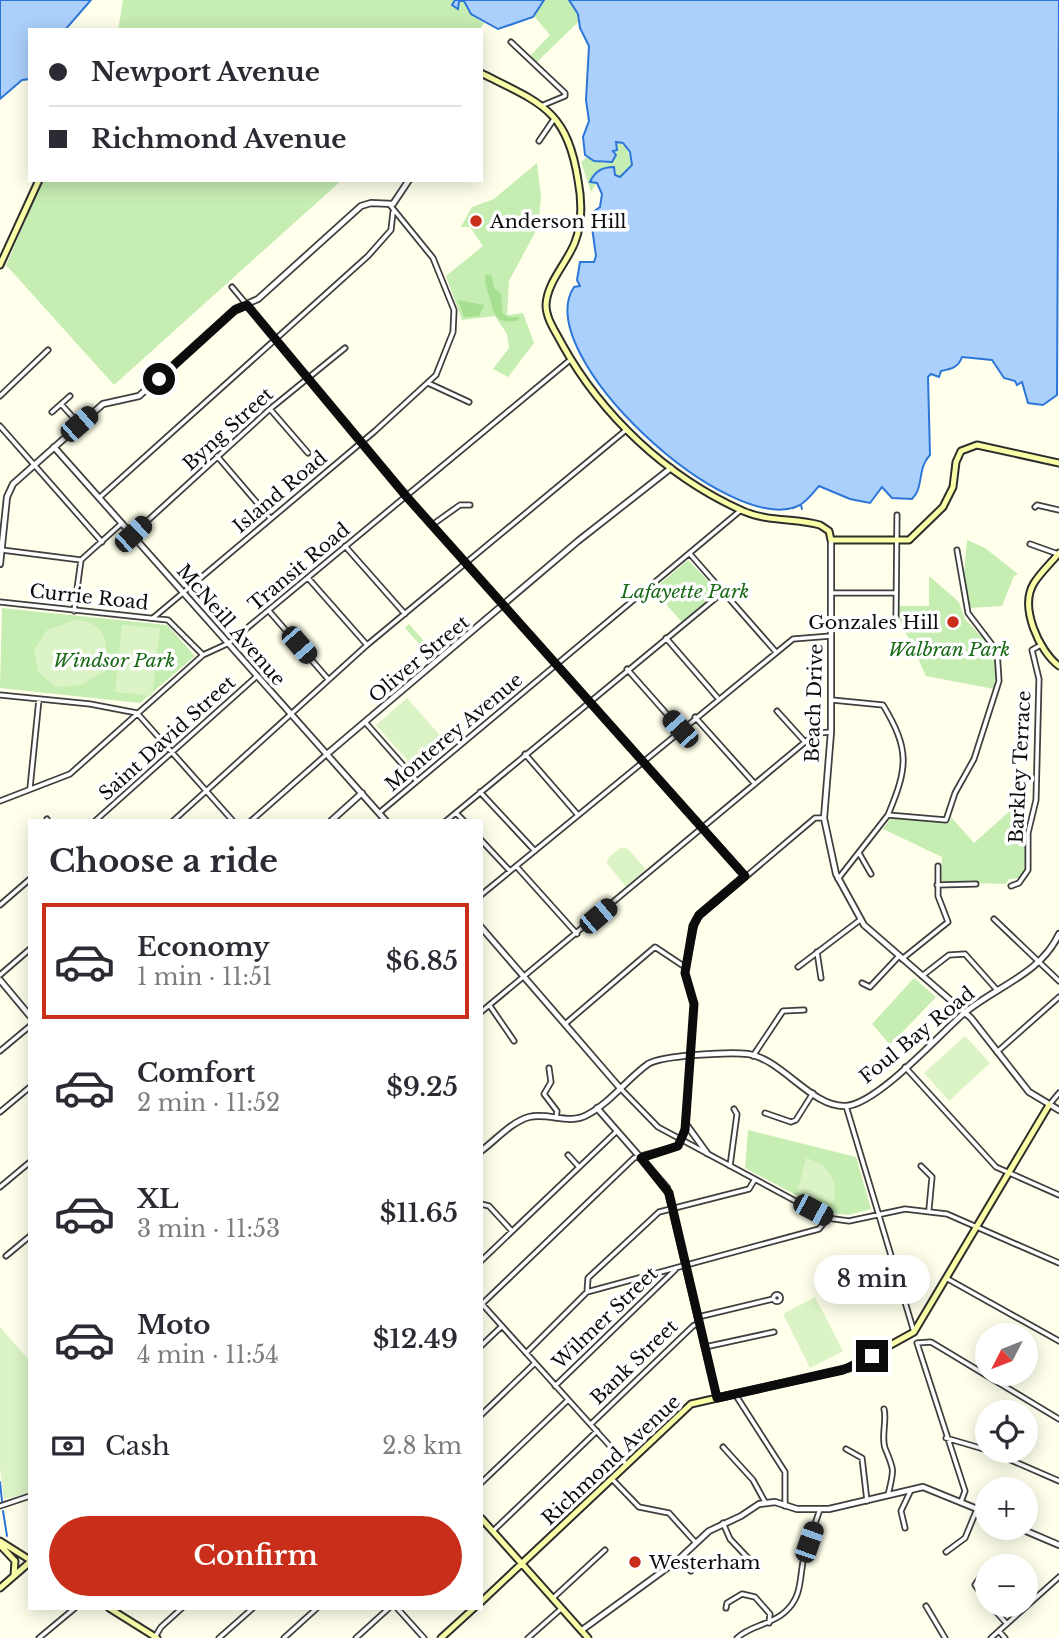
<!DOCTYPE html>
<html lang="en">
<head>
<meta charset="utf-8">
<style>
  :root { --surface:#fff; --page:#f2f2f3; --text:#2b2b33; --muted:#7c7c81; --line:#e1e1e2; --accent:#c82e19 }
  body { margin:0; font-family:"Libre Baskerville",serif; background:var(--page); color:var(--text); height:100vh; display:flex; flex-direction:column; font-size:26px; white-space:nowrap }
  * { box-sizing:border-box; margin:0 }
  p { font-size:23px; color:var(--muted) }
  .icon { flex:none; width:38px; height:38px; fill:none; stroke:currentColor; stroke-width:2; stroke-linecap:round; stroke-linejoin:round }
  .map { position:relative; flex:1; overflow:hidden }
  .details { position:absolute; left:28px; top:819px; width:455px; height:791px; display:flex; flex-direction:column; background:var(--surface); border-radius:0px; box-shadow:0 4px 18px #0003 }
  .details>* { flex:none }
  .top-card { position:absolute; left:28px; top:28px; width:455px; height:154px; border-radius:0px; box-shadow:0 4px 18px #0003; display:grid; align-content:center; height:154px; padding:0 21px; background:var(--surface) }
  .needle { width:46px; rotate:228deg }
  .buttons { position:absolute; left:975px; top:1323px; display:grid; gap:14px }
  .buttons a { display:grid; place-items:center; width:63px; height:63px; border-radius:50%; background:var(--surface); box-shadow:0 4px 18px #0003; font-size:35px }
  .end { position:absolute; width:32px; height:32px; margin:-16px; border:9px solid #0c0c0c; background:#fff; box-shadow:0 0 0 4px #fff }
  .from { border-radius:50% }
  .bubble { position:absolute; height:49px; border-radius:24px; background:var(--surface); box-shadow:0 4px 18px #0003; font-size:23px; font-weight:600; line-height:49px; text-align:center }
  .car { position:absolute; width:21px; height:42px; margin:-21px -10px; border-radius:9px; box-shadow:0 0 5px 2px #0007; background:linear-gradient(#222 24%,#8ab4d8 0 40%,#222 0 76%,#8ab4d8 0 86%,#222 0) }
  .top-card b { display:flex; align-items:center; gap:24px; height:66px; font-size:26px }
  .top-card b+b { border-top:2px solid var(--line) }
  .top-card i { width:18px; height:18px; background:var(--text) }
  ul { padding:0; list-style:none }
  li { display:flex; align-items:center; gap:21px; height:116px; margin:0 14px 10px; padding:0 7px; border:4px solid transparent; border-radius:0px }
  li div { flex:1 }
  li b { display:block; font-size:26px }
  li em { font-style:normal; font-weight:600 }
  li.selected { border-color:var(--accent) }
  li>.icon { width:63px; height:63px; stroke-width:1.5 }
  h2 { padding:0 21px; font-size:32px; line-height:84px }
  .pay { display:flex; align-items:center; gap:18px; height:77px; padding:0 21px; font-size:26px }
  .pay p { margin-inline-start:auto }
  .cta { display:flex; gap:14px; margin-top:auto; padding:14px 21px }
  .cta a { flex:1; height:80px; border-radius:42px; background:var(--accent); color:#fff; font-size:28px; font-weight:600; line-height:80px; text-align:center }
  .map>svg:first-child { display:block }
</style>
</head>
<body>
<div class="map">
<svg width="1059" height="1638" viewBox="0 0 1059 1638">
  <rect width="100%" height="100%" fill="#ffffec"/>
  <!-- green -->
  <path fill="#c6edb2" d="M123,0H455L453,5L458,8L460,1L465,2L471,14L484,23L480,30H118Z
    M544,0H569L578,14V22L537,62L530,56L550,35L534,16Z
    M617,142L626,146L632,165L620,178L615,175L614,167L595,172L590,181L597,182L591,192L581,162L587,157L602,163L612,162Z
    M537,163L541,197L538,227L509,281L507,315L523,313L534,343L508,377L493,369L509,348L507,334L495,316L462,320L446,276L483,246L470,227H461L472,207L494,199Z
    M43,180H342L114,385L6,265Z
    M967,540L985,548L1018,574L1014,576L1002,606L969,608L964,574Z
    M688,560L716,589L718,594L683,623L653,590Z
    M929,576L959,602L965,619L995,651L998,665L994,689L926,676L900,620L899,606H929Z
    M2,608L167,625L195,656L140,703L0,688Z
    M409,624L436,655L432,658L405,628Z
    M1010,811C1023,827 1035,860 1020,878L1009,879L1006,884L941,882L942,857L883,829L891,818L950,822L951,817L974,843Z
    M914,978L936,997L890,1045L872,1024Z
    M748,1130L856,1157L871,1209L848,1215L830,1213L745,1168Z"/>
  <!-- forest -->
  <path fill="#a6df90" d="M486,274L492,276L494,288L501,294L503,314L509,317H520L517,321C494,325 494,312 489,295C486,286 484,284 486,274Z
    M458,300L484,305L479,316L464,317Z"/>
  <!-- pitch -->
  <path fill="#dbf3c5" d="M75,620C108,622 108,643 105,671L81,685L56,687L38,672L34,649L47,630Z
    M122,625L160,628L152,696L115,692Z
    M407,698L447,743L416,770L376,725Z
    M620,848H627L646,869L626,887L607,863L608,858Z
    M965,1036L990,1063L949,1101L924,1073Z
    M806,1158C828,1164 840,1180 833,1203L797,1192Z
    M815,1297L843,1351L810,1368L783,1314Z
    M0,1327L27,1358L30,1357V1493L4,1499L0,1468Z"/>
  <!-- water -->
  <path fill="#abd0fb" stroke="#2c76d9" stroke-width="2" d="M0,0H91L65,30H30V79L22,80L0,99Z
    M455,0H544L533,17L498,29L471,14L464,1H459L458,9L452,5Z
    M569,0H1059L1057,395L1043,405L1028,403L1022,382L1017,385L1015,381L1004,378L992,360L962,357C958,368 951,369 941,371L939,377L931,374L928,377L930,455C917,468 924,488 912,499L892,498L882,487L870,503L850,499L819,486C814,492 807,501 800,505C732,541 529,355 574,287L580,286L577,280L580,262H594L596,256L591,220L593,212L600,207L602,194L597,183L590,182C595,171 602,167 614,167L615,175L620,177L632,165L630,152L623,143L616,142L617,150L613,151L616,155L612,162L594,161L585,155L583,137L589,121L586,100L589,46L580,28L578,14Z"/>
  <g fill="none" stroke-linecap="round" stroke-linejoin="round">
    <!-- stream -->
    <path stroke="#2c76d9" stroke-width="2" d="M801,505L802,509
      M0,1482L2,1501
      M3,1511L7,1536"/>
    <defs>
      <path id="minor" d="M511,42L565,93V96L541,106
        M539,141L554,119
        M232,287L406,496L745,875
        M428,383L469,402
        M0,396L48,350
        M61,404L70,396
        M270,409L308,453
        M52,412L61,404L79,424
        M0,426L102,542
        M217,456L270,518
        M99,498L368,256L391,230L393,212
        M1035,507L1037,505L1059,510
        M432,525L460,505H470
        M133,534L270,409L345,348
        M1030,544L1058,554
        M345,546L405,614
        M2,550L81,560
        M690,554L776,652
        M308,578L367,645
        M832,593H896
        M0,602L168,620L203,655
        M74,611L81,560L122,523
        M269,611L328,679
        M896,617L897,515
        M153,618L375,431L436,375L453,332L454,310L433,258L390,205
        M666,638L717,697
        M627,669L680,729
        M0,695L90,704L137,713L233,821
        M832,700L883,705C910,750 908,767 888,815
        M777,711L805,742
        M695,717L755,784
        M365,722L417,781
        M525,754L578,815
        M30,788L39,699
        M480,792L535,851
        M0,801L70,774L203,655L229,643L570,360
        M379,813L741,510
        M456,813L464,821
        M47,819L48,821
        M95,821L257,676
        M173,821L367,645L626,430
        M251,821L327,754
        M446,821L723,592
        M481,840L510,871
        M859,853L871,874
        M516,866L577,934
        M838,879L888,815L946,820L955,793L974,759L999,681L997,651L968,613L957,550
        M937,885L976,884
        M1011,886L1019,883L1028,870V833L1036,800L1039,679L1032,650L1039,646
        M481,895L793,639L831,636
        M0,905L30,879
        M994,919L1059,981
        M817,952L821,978
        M902,959L948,922L938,896V866
        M798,967L860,920
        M0,975L30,949
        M922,976L949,955L965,954L997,990
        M862,983L870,987L899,956
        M490,1006L514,1041
        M481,1012L805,742L818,733L831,732
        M565,1024L655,947L685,967
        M0,1051L30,1026
        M997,1052L1059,997
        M753,1056L783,1011L804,1010
        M905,1067L996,1167L1059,1195
        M549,1068L551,1082L544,1094L557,1111L556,1118
        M620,1088L658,1127L827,1218L849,1221L905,1209L947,1214L1059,1263
        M1049,1105L1059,1093
        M846,1106L914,1332
        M0,1112L30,1087
        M765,1113L791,1122L796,1120L813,1093
        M568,1155L579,1167
        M730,1166L737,1114L734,1109
        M921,1166L932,1177L929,1209
        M0,1187L30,1162
        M481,1204L489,1206L511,1230
        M6,1256L30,1236
        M481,1261L617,1131
        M946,1278L1059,1341
        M846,1285L897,1276
        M587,1292L588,1278L659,1212L749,1189L755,1179
        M773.5 1298a3.5 3.5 0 1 1 7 0a3.5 3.5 0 1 1-7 0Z
        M482,1304L634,1158L678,1146L686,1124L694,1004L685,973L696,919L815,818H824
        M483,1305L627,1465
        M698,1317L773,1299
        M481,1346L502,1326
        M705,1347L774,1332
        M526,1353L587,1292L819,1229L827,1219
        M555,1386L675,1270
        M735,1394L785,1472V1506
        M884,1409C887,1420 881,1437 885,1448C895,1472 894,1469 888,1495
        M481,1415L535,1363
        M591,1424L693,1326L699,1323
        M946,1438L987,1450
        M723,1447L753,1480L765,1502
        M846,1449L862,1458L867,1501
        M990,1451L1059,1481
        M612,1479L639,1507L669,1513L696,1543
        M481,1483L568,1400
        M961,1502L965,1491L917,1343L931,1342L1059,1419
        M0,1506L30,1496
        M723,1523L730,1539L749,1559
        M905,1528L901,1511L911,1490
        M493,1531L597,1431
        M946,1552L965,1538L977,1509
        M678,1560L691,1571
        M987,1567L975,1585L987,1602
        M553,1598L605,1550
        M990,1605L1007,1624
        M926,1606L945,1638
        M397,1608L424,1638
        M726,1608L727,1603L742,1594L755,1597L770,1614L769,1623
        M999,1631L1005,1638
        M155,1637L161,1627L182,1608
        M39,1638L75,1608
        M219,1638L253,1608
        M284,1638L317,1608
        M356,1638L389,1608
        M528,1638L562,1608
        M737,1638C751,1625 771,1625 785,1612C803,1596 799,1578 804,1557C808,1541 815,1525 820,1509
        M991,1638L1059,1577"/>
      <path id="tertiary" d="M54,447L386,821
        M831,540V732L824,818L836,874L864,925L971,1018L1029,1092L1059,1110
        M0,564L7,497L13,484L103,404L139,396L235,309L258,299L361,206L371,203L393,204L409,180
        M327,754L578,541L671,468
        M331,821L362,793
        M481,927L620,1088
        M0,980L30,1016
        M597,1108L667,1188L717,1398
        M686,1124L707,1153
        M481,1151C496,1140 511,1122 529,1117C548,1112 569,1125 587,1115C610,1103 627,1079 648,1064C662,1055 731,1052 748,1054C782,1059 812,1108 846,1106C877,1104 938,1036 962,1015C994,987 1040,975 1059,934
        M1019,1528L1059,1545
        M582,1630L678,1560L709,1531L741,1516L759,1504L775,1502L797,1509H829L923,1487L987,1513"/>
      <path id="secondary" d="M481,73C540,103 567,109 578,180C582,201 583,221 575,242C567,263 547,282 546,305C546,319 556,332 562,344C602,416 667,477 743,511C768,522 795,518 820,525L829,531L831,540H909L943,507L953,487L956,462L961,451L977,445L1059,463
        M0,265L39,180
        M1059,553C1051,563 1041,572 1034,583C1019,607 1039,651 1059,666
        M481,1518L588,1638
        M0,1541L30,1560
        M0,1545L15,1561L14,1575
        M0,1588L30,1562
        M481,1602L691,1404L849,1368L914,1332L1049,1105
        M109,1608L157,1638
        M441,1638L474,1608"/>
    </defs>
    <!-- minor casing -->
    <use href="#minor" stroke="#3f3f3f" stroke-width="7"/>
    <!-- tertiary casing -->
    <use href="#tertiary" stroke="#3f3f3f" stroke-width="8"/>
    <!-- secondary casing -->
    <use href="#secondary" stroke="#2e2e2e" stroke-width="9"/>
    <!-- minor -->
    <use href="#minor" stroke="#fff" stroke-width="3.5"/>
    <!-- tertiary -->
    <use href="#tertiary" stroke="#fff" stroke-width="4.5"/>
    <!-- secondary -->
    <use href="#secondary" stroke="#faffa7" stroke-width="5"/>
  </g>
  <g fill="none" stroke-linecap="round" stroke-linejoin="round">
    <!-- route -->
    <path stroke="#0c0c0c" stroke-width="9" d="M159,379L235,310L247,305L406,496L745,876L699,915L693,926L685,973L694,1004L685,1130L678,1146L641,1158L669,1193L717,1398L843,1370L872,1356"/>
  </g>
  <!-- markers -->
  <g fill="#c82e19" stroke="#fff" stroke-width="2.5">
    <circle cx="476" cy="221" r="7"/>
    <circle cx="953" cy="622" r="7"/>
    <circle cx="635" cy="1562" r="7"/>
  </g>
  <g text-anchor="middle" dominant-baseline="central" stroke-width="7" stroke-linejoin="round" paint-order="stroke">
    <!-- poi labels -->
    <g font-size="19" fill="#0c0c0c" stroke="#fff" text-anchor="start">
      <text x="490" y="221">Anderson Hill</text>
      <text x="939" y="622" text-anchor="end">Gonzales Hill</text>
      <text x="649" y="1562">Westerham</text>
    </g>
    <!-- street labels -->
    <g font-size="19" fill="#0c0c0c" stroke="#fff">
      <text transform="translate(228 429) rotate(-42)">Byng Street</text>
      <text transform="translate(280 492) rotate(-40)">Island Road</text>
      <text transform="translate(299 567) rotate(-40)">Transit Road</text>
      <text transform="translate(89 597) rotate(6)">Currie Road</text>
      <text transform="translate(231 625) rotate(49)">McNeill Avenue</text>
      <text transform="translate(419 659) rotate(-40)">Oliver Street</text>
      <text transform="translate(814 703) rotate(-88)">Beach Drive</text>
      <text transform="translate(454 732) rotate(-40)">Monterey Avenue</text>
      <text transform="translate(167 738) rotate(-42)">Saint David Street</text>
      <text transform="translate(1020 767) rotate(-87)">Barkley Terrace</text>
      <text transform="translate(917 1035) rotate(-39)">Foul Bay Road</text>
      <text transform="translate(605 1318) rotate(-44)">Wilmer Street</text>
      <text transform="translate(634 1362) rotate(-44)">Bank Street</text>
      <text transform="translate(611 1460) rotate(-43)">Richmond Avenue</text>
    </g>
    <!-- park labels -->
    <g font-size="19" font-style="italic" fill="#1a6917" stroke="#fff">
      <text x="685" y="591">Lafayette Park</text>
      <text x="949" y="649">Walbran Park</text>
      <text x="114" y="660">Windsor Park</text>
    </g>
  </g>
</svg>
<div class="buttons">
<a><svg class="needle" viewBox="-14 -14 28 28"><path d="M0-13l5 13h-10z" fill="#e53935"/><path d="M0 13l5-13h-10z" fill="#7c7c81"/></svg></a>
<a><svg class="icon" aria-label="locate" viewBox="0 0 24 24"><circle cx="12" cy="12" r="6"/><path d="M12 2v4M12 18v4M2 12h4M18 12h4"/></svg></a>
<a>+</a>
<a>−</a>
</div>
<i class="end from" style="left:159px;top:379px"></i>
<i class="end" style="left:872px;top:1356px"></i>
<div class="bubble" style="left:814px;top:1255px;width:116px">8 min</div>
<i class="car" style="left:79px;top:424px;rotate:49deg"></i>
<i class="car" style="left:133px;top:534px;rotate:47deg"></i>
<i class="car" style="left:299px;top:645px;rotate:139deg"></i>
<i class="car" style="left:680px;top:729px;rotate:318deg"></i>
<i class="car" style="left:598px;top:916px;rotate:50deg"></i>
<i class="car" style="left:813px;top:1210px;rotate:118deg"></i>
<i class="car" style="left:809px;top:1542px;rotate:19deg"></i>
<div class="top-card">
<b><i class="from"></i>Newport Avenue</b>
<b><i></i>Richmond Avenue</b>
</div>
<section class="details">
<h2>Choose a ride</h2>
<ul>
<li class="selected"><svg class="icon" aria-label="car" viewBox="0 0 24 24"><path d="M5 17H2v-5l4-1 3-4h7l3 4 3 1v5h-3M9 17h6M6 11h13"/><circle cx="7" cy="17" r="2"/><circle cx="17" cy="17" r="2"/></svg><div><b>Economy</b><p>1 min · 11:51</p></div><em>$6.85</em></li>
<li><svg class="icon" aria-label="car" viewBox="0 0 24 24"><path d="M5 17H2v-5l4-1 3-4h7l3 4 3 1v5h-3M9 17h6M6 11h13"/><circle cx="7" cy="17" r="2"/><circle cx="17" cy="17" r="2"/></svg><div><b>Comfort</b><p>2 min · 11:52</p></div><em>$9.25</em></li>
<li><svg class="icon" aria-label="car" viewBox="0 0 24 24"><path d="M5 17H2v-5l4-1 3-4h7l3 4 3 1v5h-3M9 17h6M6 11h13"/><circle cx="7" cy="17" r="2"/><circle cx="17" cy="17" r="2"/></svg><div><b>XL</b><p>3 min · 11:53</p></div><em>$11.65</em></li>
<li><svg class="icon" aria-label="car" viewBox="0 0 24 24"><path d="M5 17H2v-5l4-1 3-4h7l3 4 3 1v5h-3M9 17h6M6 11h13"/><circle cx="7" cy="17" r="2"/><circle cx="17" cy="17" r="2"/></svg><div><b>Moto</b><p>4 min · 11:54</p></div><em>$12.49</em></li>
</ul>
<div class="pay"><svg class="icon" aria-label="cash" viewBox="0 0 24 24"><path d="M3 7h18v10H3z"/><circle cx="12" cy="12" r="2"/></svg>Cash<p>2.8 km</p></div>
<div class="cta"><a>Confirm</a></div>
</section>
</div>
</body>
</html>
